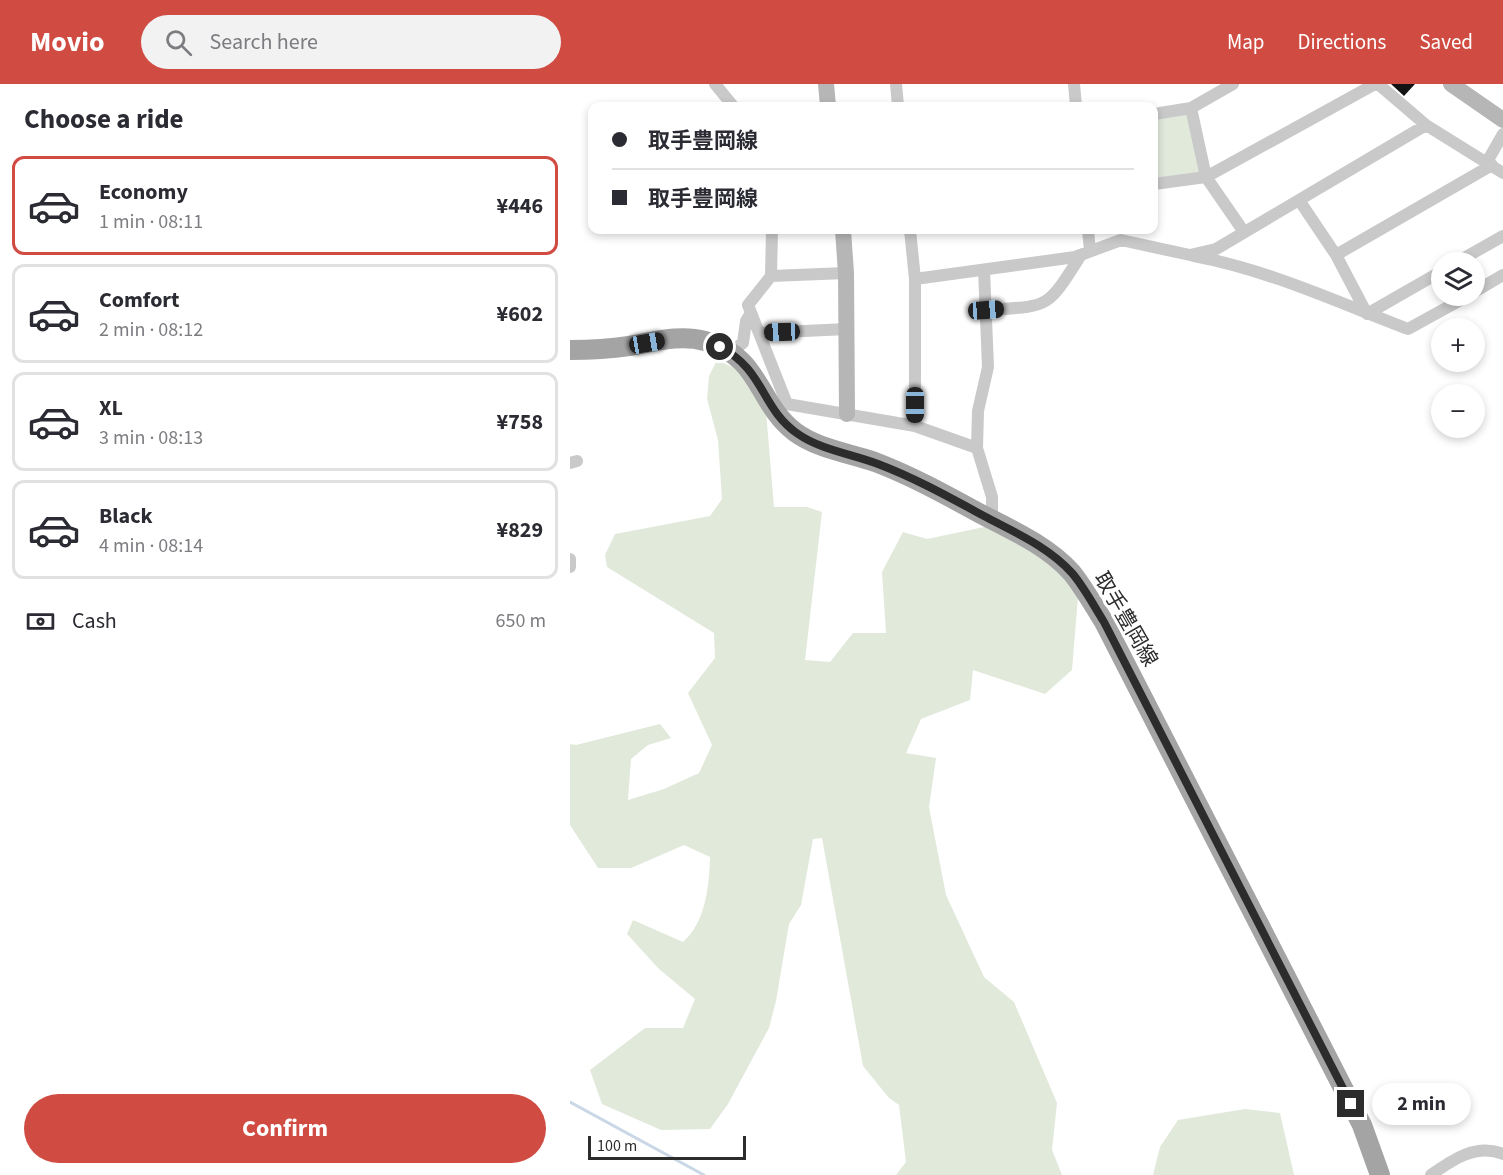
<!DOCTYPE html>
<html lang="en">
<head>
<meta charset="utf-8">
<style>
  :root { --surface:#fff; --page:#f2f2f3; --text:#2b2b33; --muted:#7c7c81; --line:#e1e1e2; --accent:#d04b42 }
  body { margin:0; font-family:"Source Sans 3","Noto Sans JP",sans-serif; background:var(--page); color:var(--text); height:100vh; display:flex; flex-direction:column; font-size:22px; white-space:nowrap }
  * { box-sizing:border-box; margin:0 }
  p { font-size:20px; color:var(--muted) }
  .icon { flex:none; width:33px; height:33px; fill:none; stroke:currentColor; stroke-width:2; stroke-linecap:round; stroke-linejoin:round }
  .map { position:relative; flex:1; overflow:hidden }
  .sheet { display:flex; flex-direction:column; background:var(--surface); width:570px }
  .sheet>* { flex:none }
  .top-card { position:absolute; left:18px; top:18px; width:570px; height:132px; border-radius:12px; box-shadow:0 3px 9px #0003; display:grid; align-content:center; height:132px; padding:0 24px; background:var(--surface) }
  .controls { position:absolute; left:861px; top:168px; display:grid; gap:12px }
  .controls a { display:grid; place-items:center; width:54px; height:54px; border-radius:50%; background:var(--surface); box-shadow:0 3px 9px #0003; font-size:30px }
  .scale { position:absolute; left:18px; bottom:15px; width:158px; box-sizing:border-box; padding-left:6px; border:3px solid #2c2c2c; border-top:0; font-size:16px; line-height:21px; white-space:nowrap; color:#2c2c2c; -webkit-text-stroke:4px #fff; paint-order:stroke }
  .end { position:absolute; width:27px; height:27px; margin:-14px; border:8px solid #2c2c2c; background:#fff; box-shadow:0 0 0 3px #fff }
  .from { border-radius:50% }
  .bubble { position:absolute; height:42px; border-radius:21px; background:var(--surface); box-shadow:0 3px 9px #0003; font-size:20px; font-weight:700; line-height:42px; text-align:center }
  .car { position:absolute; width:18px; height:36px; margin:-18px -9px; border-radius:8px; box-shadow:0 0 4px 2px #0007; background:linear-gradient(#222 24%,#8ab4d8 0 40%,#222 0 76%,#8ab4d8 0 86%,#222 0) }
  .top-card b { display:flex; align-items:center; gap:21px; height:57px; font-size:22px }
  .top-card b+b { border-top:2px solid var(--line) }
  .top-card i { width:15px; height:15px; background:var(--text) }
  ul { padding:0; list-style:none }
  li { display:flex; align-items:center; gap:18px; height:99px; margin:0 12px 9px; padding:0 12px; border:3px solid var(--line); border-radius:12px }
  li div { flex:1 }
  li b { display:block; font-size:22px }
  li em { font-style:normal; font-weight:700 }
  li.selected { border-color:var(--accent) }
  li>.icon { width:54px; height:54px; stroke-width:1.5 }
  h2 { padding:0 24px; font-size:27px; line-height:72px }
  .pay { display:flex; align-items:center; gap:15px; height:66px; padding:0 24px; font-size:22px }
  .pay p { margin-inline-start:auto }
  .button { display:flex; gap:12px; margin-top:auto; padding:12px 24px }
  .button a { flex:1; height:69px; border-radius:36px; background:var(--accent); color:#fff; font-size:24px; font-weight:700; line-height:69px; text-align:center }
  header { display:flex; align-items:center; gap:36px; box-sizing:border-box; height:84px; padding:0 30px; background:var(--accent); color:#fff }
  header strong { font-size:28px }
  nav { display:flex; gap:33px; margin-inline-start:auto; font-size:21px }
  .search { width:420px; height:54px; background:var(--page); display:flex; align-items:center; gap:15px; box-sizing:border-box; padding:0 21px; border-radius:33px; color:var(--muted); font-size:22px }
  main { display:flex; flex:1; min-height:0 }
  .map>svg:first-child { display:block }
</style>
</head>
<body>
<header>
<strong>Movio</strong>
<div class="search"><svg class="icon" aria-label="search" viewBox="0 0 24 24"><circle cx="10" cy="10" r="6"/><path d="M15 15l6 6"/></svg>Search here</div>
<nav><a>Map</a><a>Directions</a><a>Saved</a></nav>
</header>
<main>
<section class="sheet">
<h2>Choose a ride</h2>
<ul>
<li class="selected"><svg class="icon" aria-label="car" viewBox="0 0 24 24"><path d="M5 17H2v-5l4-1 3-4h7l3 4 3 1v5h-3M9 17h6M6 11h13"/><circle cx="7" cy="17" r="2"/><circle cx="17" cy="17" r="2"/></svg><div><b>Economy</b><p>1 min · 08:11</p></div><em>¥446</em></li>
<li><svg class="icon" aria-label="car" viewBox="0 0 24 24"><path d="M5 17H2v-5l4-1 3-4h7l3 4 3 1v5h-3M9 17h6M6 11h13"/><circle cx="7" cy="17" r="2"/><circle cx="17" cy="17" r="2"/></svg><div><b>Comfort</b><p>2 min · 08:12</p></div><em>¥602</em></li>
<li><svg class="icon" aria-label="car" viewBox="0 0 24 24"><path d="M5 17H2v-5l4-1 3-4h7l3 4 3 1v5h-3M9 17h6M6 11h13"/><circle cx="7" cy="17" r="2"/><circle cx="17" cy="17" r="2"/></svg><div><b>XL</b><p>3 min · 08:13</p></div><em>¥758</em></li>
<li><svg class="icon" aria-label="car" viewBox="0 0 24 24"><path d="M5 17H2v-5l4-1 3-4h7l3 4 3 1v5h-3M9 17h6M6 11h13"/><circle cx="7" cy="17" r="2"/><circle cx="17" cy="17" r="2"/></svg><div><b>Black</b><p>4 min · 08:14</p></div><em>¥829</em></li>
</ul>
<div class="pay"><svg class="icon" aria-label="cash" viewBox="0 0 24 24"><path d="M3 7h18v10H3z"/><circle cx="12" cy="12" r="2"/></svg>Cash<p>650 m</p></div>
<div class="button"><a>Confirm</a></div>
</section>
<div class="map">
<svg width="933" height="1091" viewBox="0 0 933 1091">
  <rect width="100%" height="100%" fill="#fff"/>
  <!-- green -->
  <path fill="#e1e9db" d="M621,24L636,93L584,100V30Z
    M147,276L169,286L196,327L204,423H237L252,428L235,576L260,578L283,549H316L312,488L333,448L357,455L414,443L449,456L482,478L508,513L502,586L475,610L403,586L400,616L351,635L336,669L366,674L359,723L376,811L414,893L444,918L487,1019L482,1066L492,1091H326L336,1078L329,1021L319,1014L293,982L252,754L243,755L231,821L219,840L206,917L199,944L158,1020L140,1045L91,1046L32,1020L20,986L75,944H113L125,915L89,885L57,850L63,836L113,858C136,838 139,802 140,773L114,761L61,784H28L0,741V660L6,661L90,640L101,654L78,661L61,675L58,716L94,705L129,689L142,661L118,609L145,574L144,549L37,483L35,471L45,450L140,432L152,415L148,356L137,315L139,292Z
    M675,1025L710,1029L724,1091H583L590,1063L608,1036Z"/>
  <g fill="none" stroke-linecap="round" stroke-linejoin="round">
    <!-- stream -->
    <path stroke="#c9d7e6" stroke-width="3" d="M0,1018L134,1091"/>
  </g>
  <!-- building -->
  <path fill="#131313" d="M821,0H845L834,12Z"/>
  <g fill="none" stroke-linecap="round" stroke-linejoin="round">
    <!-- street -->
    <path stroke="#c9c9c9" stroke-width="12" d="M145,0L163,22
      M326,0L328,22
      M504,0L506,22
      M808,0L856,41L933,89
      M621,24L636,93L674,148
      M584,30L621,24L663,0
      M917,78L933,50
      M584,100L636,93L805,0
      M729,116L766,171L797,230
      M202,146L201,192L178,221L217,320L345,342V195L505,173L551,156L620,171L646,165L856,41
      M340,146L345,195
      M518,146L520,167
      M766,171L922,81
      M624,172C699,186 767,218 838,245L898,212
      M887,178L933,152
      M414,186L418,283L408,327L407,364L422,413V436
      M201,192L276,189
      M904,208L933,191
      M416,226C480,222 476,226 511,171
      M797,230L872,187
      M190,249L277,245
      M160,268L173,259L176,237L181,229
      M345,342L407,364
      M0,379L7,377
      M0,475V483
      M861,1091C882,1076 906,1059 933,1070"/>
    <!-- secondary -->
    <path stroke="#b6b6b6" stroke-width="16" d="M256,0L258,22
      M881,0L933,36
      M273,146L276,189L277,330"/>
    <!-- primary -->
    <path stroke="#a4a4a4" stroke-width="20" d="M0,266C20,266 39,265 59,262C84,258 109,250 135,257C192,273 186,318 225,348C248,365 279,369 305,378C342,392 376,411 411,430C442,446 478,462 502,489C514,504 524,522 534,538L792,1041L810,1091"/>
  </g>
  <g fill="none" stroke-linecap="round" stroke-linejoin="round">
    <!-- route -->
    <path stroke="#2c2c2c" stroke-width="8" d="M150,263C195,286 191,325 228,350C251,366 282,370 308,380C345,394 379,413 414,432C444,448 479,463 502,489C514,503 524,522 534,538L781,1020"/>
  </g>
  <g text-anchor="middle" dominant-baseline="central" stroke-width="6" stroke-linejoin="round" paint-order="stroke">
    <!-- street labels -->
    <g font-size="21" fill="#2c2c2c" stroke="#fff">
      <text transform="translate(556 535) rotate(60)">取手豊岡線</text>
    </g>
  </g>
</svg>
<div class="controls">
<a><svg class="icon" aria-label="layers" viewBox="0 0 24 24"><path d="M12 4l9 5-9 5-9-5zM3 14l9 5 9-5"/></svg></a>
<a>+</a>
<a>−</a>
</div>
<div class="scale">100 m</div>
<i class="end from" style="left:150px;top:263px"></i>
<i class="end" style="left:781px;top:1020px"></i>
<div class="bubble" style="left:802px;top:999px;width:99px">2 min</div>
<i class="car" style="left:416px;top:226px;rotate:86deg"></i>
<i class="car" style="left:212px;top:248px;rotate:268deg"></i>
<i class="car" style="left:77px;top:259px;rotate:80deg"></i>
<i class="car" style="left:345px;top:321px;rotate:180deg"></i>
<div class="top-card">
<b><i class="from"></i>取手豊岡線</b>
<b><i></i>取手豊岡線</b>
</div>
</div>
</main>
</body>
</html>
